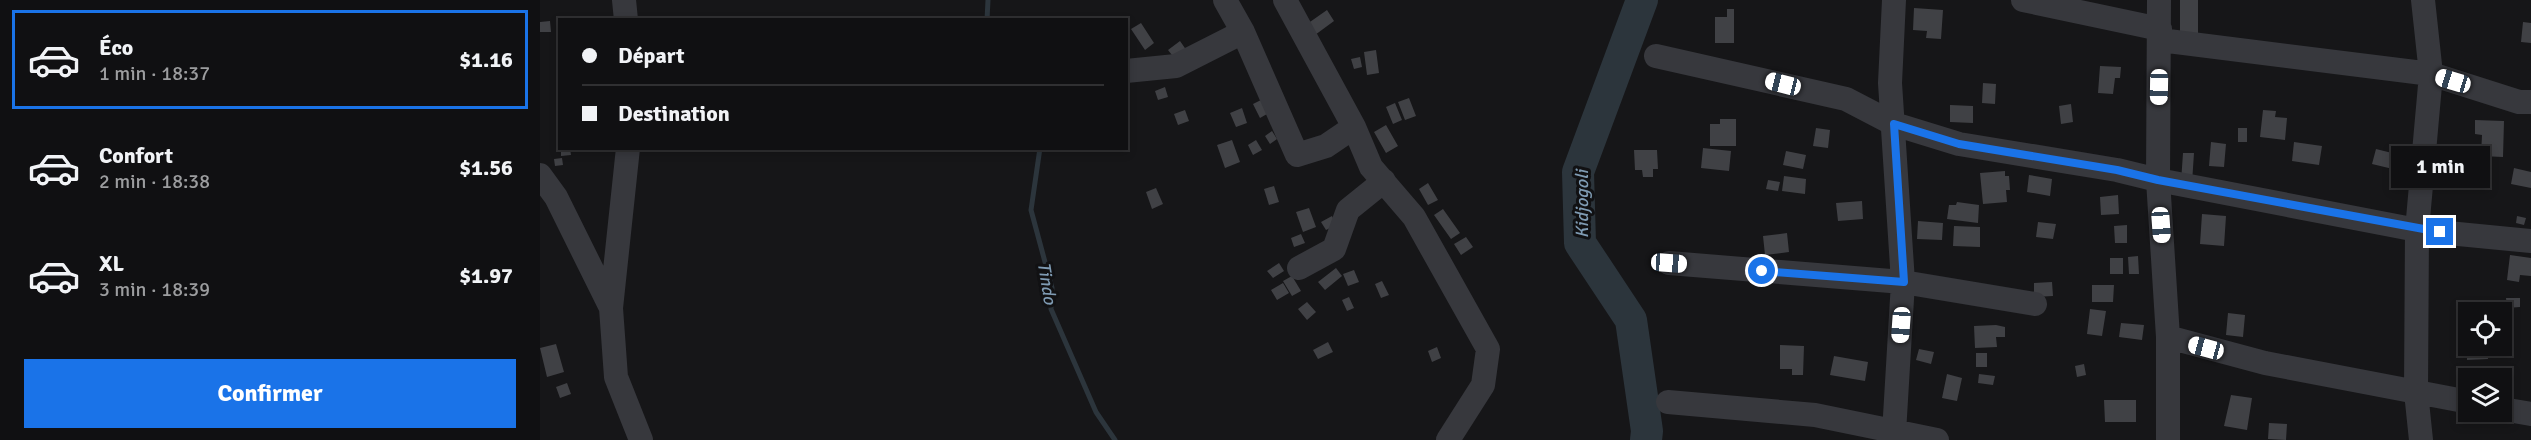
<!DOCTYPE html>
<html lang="fr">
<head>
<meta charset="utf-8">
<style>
  :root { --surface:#101012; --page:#19191b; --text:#f1f3f6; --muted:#9c9d9f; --line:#303032; --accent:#1a73e8 }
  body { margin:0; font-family:Signika,sans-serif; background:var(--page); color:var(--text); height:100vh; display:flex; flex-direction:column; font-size:22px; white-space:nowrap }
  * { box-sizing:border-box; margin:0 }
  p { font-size:20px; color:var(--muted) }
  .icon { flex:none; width:33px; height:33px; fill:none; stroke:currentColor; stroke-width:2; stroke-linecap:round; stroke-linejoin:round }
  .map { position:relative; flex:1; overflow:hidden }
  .details { display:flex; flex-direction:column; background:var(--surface); width:540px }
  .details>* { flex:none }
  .hud { position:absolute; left:18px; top:18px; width:570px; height:132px; border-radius:0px; box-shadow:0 3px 9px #0003,0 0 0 2px var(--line); display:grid; align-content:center; height:132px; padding:0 24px; background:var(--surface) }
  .controls { position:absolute; left:1918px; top:302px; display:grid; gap:12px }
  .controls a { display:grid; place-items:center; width:54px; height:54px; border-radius:0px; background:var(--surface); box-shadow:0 3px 9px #0003,0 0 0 2px var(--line); font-size:30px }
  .end { position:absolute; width:27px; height:27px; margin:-14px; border:8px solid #1a73e8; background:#fff; box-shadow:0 0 0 3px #fff }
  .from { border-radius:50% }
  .bubble { position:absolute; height:42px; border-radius:0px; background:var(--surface); box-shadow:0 3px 9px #0003,0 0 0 2px var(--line); font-size:20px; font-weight:800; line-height:42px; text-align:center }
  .car { position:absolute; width:18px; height:36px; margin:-18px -9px; border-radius:8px; box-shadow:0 0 4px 2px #0007; background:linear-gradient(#fff 24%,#345 0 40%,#fff 0 76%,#345 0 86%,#fff 0) }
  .hud b { display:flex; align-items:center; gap:21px; height:57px; font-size:22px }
  .hud b+b { border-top:2px solid var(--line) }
  .hud i { width:15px; height:15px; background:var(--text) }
  ul { padding:10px 0 0; list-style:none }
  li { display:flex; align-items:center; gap:18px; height:99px; margin:0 12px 9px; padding:0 12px; border:3px solid transparent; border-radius:0px }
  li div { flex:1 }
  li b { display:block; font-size:22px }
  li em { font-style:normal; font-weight:800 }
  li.current { border-color:var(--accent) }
  li>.icon { width:54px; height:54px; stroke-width:1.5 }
  .cta { display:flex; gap:12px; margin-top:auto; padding:12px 24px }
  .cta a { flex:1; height:69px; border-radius:0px; background:var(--accent); color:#fff; font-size:24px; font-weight:800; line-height:69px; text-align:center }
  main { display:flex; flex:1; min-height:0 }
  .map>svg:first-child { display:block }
</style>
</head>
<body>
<main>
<section class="details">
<ul>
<li class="current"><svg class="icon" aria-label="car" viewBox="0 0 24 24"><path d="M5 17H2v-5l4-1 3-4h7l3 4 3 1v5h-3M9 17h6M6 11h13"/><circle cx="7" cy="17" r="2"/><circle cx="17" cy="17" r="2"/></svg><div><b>Éco</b><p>1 min · 18:37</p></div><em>$1.16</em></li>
<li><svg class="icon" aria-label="car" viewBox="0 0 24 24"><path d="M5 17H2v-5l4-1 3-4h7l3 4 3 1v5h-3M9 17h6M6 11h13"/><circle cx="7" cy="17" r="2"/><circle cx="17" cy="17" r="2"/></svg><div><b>Confort</b><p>2 min · 18:38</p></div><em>$1.56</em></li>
<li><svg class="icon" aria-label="car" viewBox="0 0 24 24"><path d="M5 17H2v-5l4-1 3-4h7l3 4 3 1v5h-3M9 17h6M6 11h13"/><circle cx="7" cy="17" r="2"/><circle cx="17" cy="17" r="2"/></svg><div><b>XL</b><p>3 min · 18:39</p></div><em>$1.97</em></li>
</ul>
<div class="cta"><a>Confirmer</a></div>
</section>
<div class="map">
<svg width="1991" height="440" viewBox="0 0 1991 440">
  <rect width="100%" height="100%" fill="#161618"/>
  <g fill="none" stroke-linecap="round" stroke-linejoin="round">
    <!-- stream -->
    <path stroke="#2c353c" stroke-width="5" d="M447,20L448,0
      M500,148L491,210L512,288L511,309L556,412L575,440"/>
    <!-- river -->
    <path stroke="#2c353c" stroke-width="32" d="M1102,0L1038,172L1040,243L1091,320L1107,431L1106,440"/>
  </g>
  <!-- building -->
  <path fill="#404145" d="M1640,0H1658V37H1640Z
    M1374,8L1403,10L1401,39L1386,38L1387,31L1373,30Z
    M1187,9H1194V43H1175V17H1187Z
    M787,10L794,21L775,35L767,24Z
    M10,21L11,32H0V22Z
    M1983,22L1991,23V43L1981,42Z
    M601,23L614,43L605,50L591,29Z
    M640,41L647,51L635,59L628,50Z
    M836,50L839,73L827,75L824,52Z
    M820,57L822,67L814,69L811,59Z
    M1560,66L1581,67L1580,78H1575L1573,94L1558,93Z
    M1443,83L1456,84L1455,104L1442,103Z
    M625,87L628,97L618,100L615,91Z
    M869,98L876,116L865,120L858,102Z
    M721,100L727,114L720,118L713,104Z
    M855,103L862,120L853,124L846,107Z
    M1531,104L1533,122L1521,124L1519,106Z
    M1410,105L1433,106V123L1410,122Z
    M702,108L707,123L696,127L690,113Z
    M645,110L649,121L638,125L634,114Z
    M1723,110L1736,111L1735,117L1747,118L1745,140L1720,137Z
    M1180,119H1196V146H1170V124H1180Z
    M1935,120L1964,121L1963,157L1941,156L1942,135L1935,134Z
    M846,125L858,146L846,153L834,132Z
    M1276,128L1290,130L1288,148L1273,146Z
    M1698,128H1707V142H1698Z
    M732,131L737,139L730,144L725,136Z
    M692,140L700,162L685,168L677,145Z
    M716,140L722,150L713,155L708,145Z
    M1671,142L1686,144L1684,167L1669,166Z
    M1754,142L1782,146L1779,165L1752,161Z
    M21,148H30L31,155L21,156Z
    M1163,148L1191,151L1189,171L1161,168Z
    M1836,149L1860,155L1857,170L1832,164Z
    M1094,150H1117L1118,169H1113V177H1103L1102,170H1095Z
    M1246,151L1266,155L1263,169L1243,165Z
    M1643,153H1654L1652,183L1641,182Z
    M22,158L23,165L15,166L14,159Z
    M1974,168L1991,172V188L1971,184Z
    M1465,171V176H1469L1470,190H1466L1467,202L1443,204L1440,173Z
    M1489,175L1512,179L1510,196L1487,192Z
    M1244,176L1266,179L1265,194L1242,191Z
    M1228,180L1240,182L1238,191L1226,189Z
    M888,183L898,200L888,205L879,189Z
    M734,186L739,202L729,205L724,189Z
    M616,188L623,204L612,209L606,192Z
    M1578,195L1579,214L1561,215L1560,197Z
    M1322,201L1323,219L1298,221L1296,203Z
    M1417,202L1439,205L1438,223L1407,219L1409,205H1416Z
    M769,208L776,227L763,232L756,212Z
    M903,209L920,233L911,239L894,215Z
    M1662,214L1686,216L1684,246L1660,244Z
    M792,216L796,225L786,230L781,222Z
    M1977,216L1986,218L1984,225L1976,223Z
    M1378,221L1403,223L1402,240L1377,239Z
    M1498,222L1516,224L1513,239L1496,237Z
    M1587,225V243H1575L1574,226Z
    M1414,226L1440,227V247L1413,246Z
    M1247,233L1249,252L1225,255L1223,236Z
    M761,234L765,243L754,247L751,238Z
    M926,237L933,247L921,255L914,244Z
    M1970,255L1991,258V276L1980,275L1979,282L1967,280Z
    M1598,256L1599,274H1589L1588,257Z
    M1570,258H1583V274H1570Z
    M739,263L744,271L733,278L727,271Z
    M796,268L802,276L785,290L778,282Z
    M814,270L819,282L808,286L803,274Z
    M752,276L761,291L752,296L743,281Z
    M842,281L849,295L841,298L835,284Z
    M1512,282L1513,296L1494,297V283Z
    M743,283L749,293L737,300L731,290Z
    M1552,285H1574L1573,302H1552Z
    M809,297L814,308L807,311L802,300Z
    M1966,298H1980V307L1967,308Z
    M767,302L776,312L767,320L758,309Z
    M1550,309L1566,311L1562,336L1547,334Z
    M1688,313L1705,315L1703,337L1686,335Z
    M1581,323L1604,325L1602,340L1579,337Z
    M1456,325L1465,327V337H1456L1457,347L1435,348L1434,326Z
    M1926,329H1929V345H1947L1948,359L1927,360V353H1923L1922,337H1926Z
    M788,342L793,352L778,359L773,350Z
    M16,344L24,372L7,377L0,348Z
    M1240,345L1264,346L1263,375H1252V369H1240Z
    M897,347L901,358L892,362L888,351Z
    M1379,349L1394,352L1391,364L1376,360Z
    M1436,353H1447V367H1436Z
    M1294,356L1328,362L1325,381L1290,375Z
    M1544,364L1546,375L1537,377L1535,366Z
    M1407,374L1422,378L1417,401L1402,398Z
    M1439,374L1455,376L1453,385L1438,383Z
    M27,383L31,394L20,398L16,387Z
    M1691,395L1712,398L1707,430L1684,426Z
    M1564,400H1596V422H1565Z
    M1729,423L1747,424L1746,440L1728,439Z"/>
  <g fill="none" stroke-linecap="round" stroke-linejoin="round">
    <!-- minor -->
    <path stroke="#37383d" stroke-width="24" d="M84,0L86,20
      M685,0L703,32L757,155L786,146L814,127
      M745,0L814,127L831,167L874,217L948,349L943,385L908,440
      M1354,0L1350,83L1363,282L1354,433
      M1483,0L1620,29
      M1619,0L1618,180L1628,337V440
      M1620,40L1891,74L1979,102H1991
      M1116,56L1306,99L1354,124L1419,144L1577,170L1618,180L1877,230L1991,241
      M586,71L636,66L703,32
      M88,148L71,308L76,377L101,440
      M0,175L16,197L71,308
      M1129,263L1363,282L1495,304
      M759,268L794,249L808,210L844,181
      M1628,337L1725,363L1929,402
      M1128,402L1275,415L1397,440
      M1962,409L1991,414
      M1881,440L1876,392L1877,230L1891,74L1883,0"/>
  </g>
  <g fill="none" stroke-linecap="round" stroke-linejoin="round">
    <!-- route -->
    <path stroke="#1a73e8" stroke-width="8" d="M1222,271L1364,282L1354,124L1419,144L1577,170L1618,180L1900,232"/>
  </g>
  <g text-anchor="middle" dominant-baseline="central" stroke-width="6" stroke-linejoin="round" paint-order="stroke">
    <!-- water labels -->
    <g font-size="18" font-style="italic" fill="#7f9bb3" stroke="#111113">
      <text transform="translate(1042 204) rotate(-90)">Kidjogoli</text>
      <text transform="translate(507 283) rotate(81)">Tindo</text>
    </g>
  </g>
</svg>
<div class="controls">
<a><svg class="icon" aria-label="locate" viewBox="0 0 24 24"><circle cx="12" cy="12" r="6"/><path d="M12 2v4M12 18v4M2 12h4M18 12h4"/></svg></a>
<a><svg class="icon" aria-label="layers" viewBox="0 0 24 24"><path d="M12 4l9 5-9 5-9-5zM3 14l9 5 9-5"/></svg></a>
</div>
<i class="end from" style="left:1222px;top:271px"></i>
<i class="end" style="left:1900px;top:232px"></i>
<div class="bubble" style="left:1851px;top:146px;width:99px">1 min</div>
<i class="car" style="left:1913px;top:81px;rotate:287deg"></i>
<i class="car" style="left:1243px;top:84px;rotate:284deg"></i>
<i class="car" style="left:1619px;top:87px;rotate:181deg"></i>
<i class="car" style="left:1621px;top:225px;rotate:176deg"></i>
<i class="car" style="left:1129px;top:263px;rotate:94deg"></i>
<i class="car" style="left:1361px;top:325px;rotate:184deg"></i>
<i class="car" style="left:1666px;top:348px;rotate:285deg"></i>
<div class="hud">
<b><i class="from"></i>Départ</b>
<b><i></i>Destination</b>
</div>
</div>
</main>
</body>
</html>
